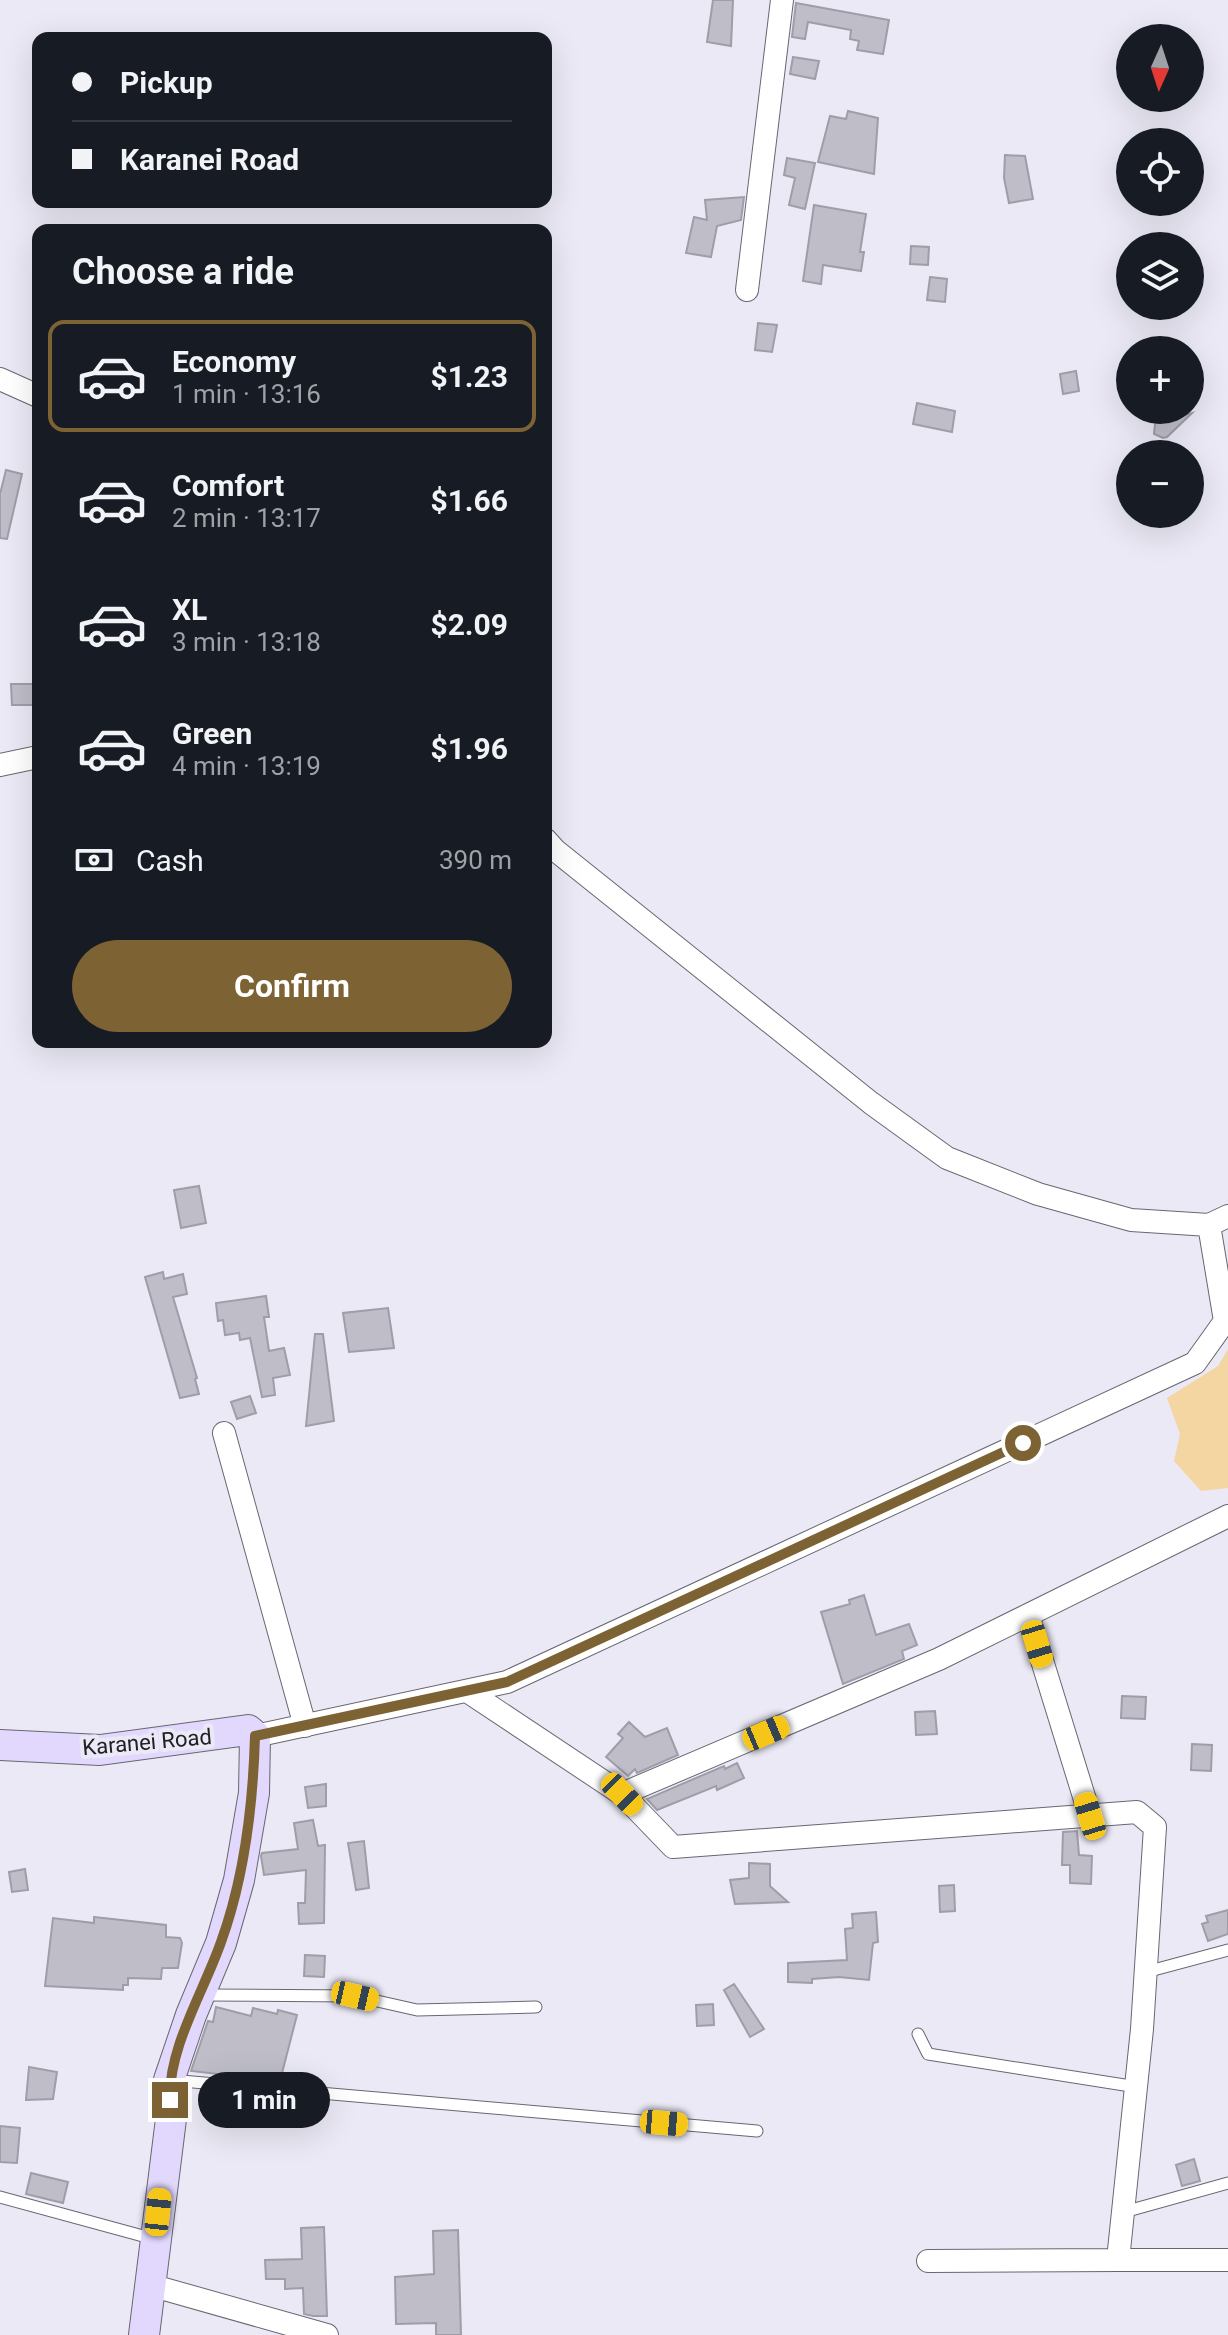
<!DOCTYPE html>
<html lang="en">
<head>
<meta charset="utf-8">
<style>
  :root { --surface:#171b24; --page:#20242c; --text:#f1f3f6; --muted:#9ea1a6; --line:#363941; --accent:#7d6234 }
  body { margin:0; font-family:Roboto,sans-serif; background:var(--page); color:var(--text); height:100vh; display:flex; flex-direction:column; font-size:30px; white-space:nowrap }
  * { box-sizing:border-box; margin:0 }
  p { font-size:26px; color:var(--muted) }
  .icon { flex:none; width:44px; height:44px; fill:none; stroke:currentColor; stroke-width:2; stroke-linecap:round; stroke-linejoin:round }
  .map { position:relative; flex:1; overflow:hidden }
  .drawer { position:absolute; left:32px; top:224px; width:520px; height:824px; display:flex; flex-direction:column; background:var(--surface); border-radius:16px; box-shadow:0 8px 32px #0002 }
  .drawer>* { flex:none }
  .top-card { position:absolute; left:32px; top:32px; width:520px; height:176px; border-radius:16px; box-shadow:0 8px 32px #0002; display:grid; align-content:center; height:176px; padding:0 40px; background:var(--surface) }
  .needle { width:52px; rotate:183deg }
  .controls { position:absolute; left:1116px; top:24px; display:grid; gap:16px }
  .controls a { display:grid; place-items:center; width:88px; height:88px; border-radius:50%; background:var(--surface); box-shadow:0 8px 32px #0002; font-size:40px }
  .end { position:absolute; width:36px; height:36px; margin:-18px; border:10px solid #7d6234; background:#fff; box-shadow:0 0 0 4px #fff }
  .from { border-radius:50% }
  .bubble { position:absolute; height:56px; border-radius:28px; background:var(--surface); box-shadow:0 8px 32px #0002; font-size:26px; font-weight:700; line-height:56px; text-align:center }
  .car { position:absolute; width:24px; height:48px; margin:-24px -12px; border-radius:10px; box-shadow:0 0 6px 2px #0007; background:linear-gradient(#f5c518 24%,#345 0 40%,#f5c518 0 76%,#345 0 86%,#f5c518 0) }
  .top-card b { display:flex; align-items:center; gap:28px; height:76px; font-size:30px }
  .top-card b+b { border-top:2px solid var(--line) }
  .top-card i { width:20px; height:20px; background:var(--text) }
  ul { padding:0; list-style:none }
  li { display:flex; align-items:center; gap:24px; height:112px; margin:0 16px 12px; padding:0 24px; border:4px solid transparent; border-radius:16px }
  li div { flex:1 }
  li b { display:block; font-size:30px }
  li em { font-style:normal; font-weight:700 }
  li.on { border-color:var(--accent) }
  li>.icon { width:72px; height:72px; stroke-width:1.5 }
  h2 { padding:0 40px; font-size:36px; line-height:96px }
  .pay { display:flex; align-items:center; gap:20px; height:88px; padding:0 40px; font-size:30px }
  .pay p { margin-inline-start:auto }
  .cta { display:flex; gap:16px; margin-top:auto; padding:16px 40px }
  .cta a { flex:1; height:92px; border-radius:48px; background:var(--accent); color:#fff; font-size:32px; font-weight:700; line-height:92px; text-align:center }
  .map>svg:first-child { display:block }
</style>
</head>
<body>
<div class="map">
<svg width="1228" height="2335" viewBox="0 0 1228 2335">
  <rect width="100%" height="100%" fill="#ebe9f5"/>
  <!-- green -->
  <path fill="#f4d6a2" d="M1228,1349V1488L1201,1491L1174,1461L1180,1434L1167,1398L1218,1366Z"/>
  <!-- building -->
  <path fill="#bfbdc8" stroke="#9f9da8" stroke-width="2" d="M713,0H733L731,46L707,42Z
    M796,3L889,20L883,54L857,50L859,41L850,39L851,30L808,22L805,39L792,37Z
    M793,57L819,61L815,79L790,74Z
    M848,111L878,118L874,174L818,162L830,116L846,119Z
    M1005,155L1025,156L1033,199L1009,203L1004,178Z
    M787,158L815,163L805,209L789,205L795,178L784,175Z
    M744,197L741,220L717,226L711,257L686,253L694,217L707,220L705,200Z
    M814,205L866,214L860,252H864L861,271L823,265L821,284L803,281Z
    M911,246L929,247L928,265L910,264Z
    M930,277L947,279L945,302L927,300Z
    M758,323L777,325L772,352L755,350Z
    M1076,371L1079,391L1063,394L1060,374Z
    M917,403L955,411L952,432L913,424Z
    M1192,413L1167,437L1163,438L1154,434L1155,424L1158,421Z
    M6,470L22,474L7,539L0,538V494Z
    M11,684H36V705H12Z
    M199,1186L206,1223L181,1228L174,1190Z
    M163,1272L164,1279L183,1274L187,1294L173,1297L197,1378L195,1379L199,1394L180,1398L145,1277Z
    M266,1296L269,1317H264L269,1351L284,1348L290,1375L273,1378L275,1395L262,1397L250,1338L240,1340L239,1333L225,1335L223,1320L218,1321L216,1303Z
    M388,1308L394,1348L349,1352L343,1313Z
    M315,1334H323L334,1421L306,1426Z
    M250,1396L256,1413L237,1419L231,1402Z
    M864,1595L876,1635L909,1624L917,1645L902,1651L904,1659L843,1684L821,1612L850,1604L849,1600Z
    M1122,1696L1146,1697L1145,1719L1121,1718Z
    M935,1711L937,1734L916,1735L915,1712Z
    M629,1722L645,1737L667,1728L678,1755L637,1773L635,1769L628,1776L606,1757L623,1738L618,1734Z
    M1192,1744L1212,1745L1211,1771L1191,1770Z
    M737,1763L744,1778L717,1790L716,1786L657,1810L647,1799L724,1766L725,1769Z
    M326,1784V1806L308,1808L305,1787Z
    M313,1820L318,1846L325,1845L324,1923L299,1924L298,1903H305L306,1870L264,1875L261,1856L262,1853L298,1849L294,1823Z
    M1077,1831L1079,1855L1092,1856L1091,1884L1070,1883V1865H1062L1063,1832Z
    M364,1841L369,1888L356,1890L348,1843Z
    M749,1863L770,1864V1886L788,1902L735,1904L730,1880L749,1878Z
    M25,1869L28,1890L12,1892L9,1872Z
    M954,1885L955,1911L940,1912L939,1886Z
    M1228,1910V1934L1208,1941L1202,1924L1208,1922L1206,1916Z
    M876,1912L878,1942L873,1943L869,1980L839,1977L812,1979V1983L788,1982V1963L847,1960L845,1929L853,1928L852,1914Z
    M94,1917L166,1925V1937L180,1938L182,1943L178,1968H162L161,1979L128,1978V1985H123V1990L45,1986L53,1918L94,1923Z
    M305,1955L325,1956L324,1977L304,1976Z
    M734,1984L764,2029L750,2037L724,1990Z
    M713,2004L714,2025L697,2026L696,2005Z
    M216,2007L251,2016L253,2008L277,2014L278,2010L297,2015L280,2081L191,2071L208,2021L213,2022Z
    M29,2067L57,2072L53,2099L26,2100Z
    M213,2092L231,2094L229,2112L210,2109Z
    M0,2126L20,2128L17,2163L0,2162Z
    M1194,2159L1200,2181L1182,2186L1176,2165Z
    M31,2173L68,2182L63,2203L26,2194Z
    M324,2227L327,2316H313L304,2314L303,2288L285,2289V2279H266L265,2260L302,2259L301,2228Z
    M458,2230L461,2335H436V2323L396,2324L395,2277L434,2274L433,2231Z"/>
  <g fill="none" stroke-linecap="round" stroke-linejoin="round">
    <defs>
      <path id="lane" d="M1146,1972L1228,1950
        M204,1995L355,1996L417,2010L536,2007
        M918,2034L928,2054L1137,2087
        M170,2080L757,2131
        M0,2197L154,2239
        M1124,2212L1228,2183"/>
      <path id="street" d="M747,290L782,0
        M0,379L38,396
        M0,765L38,757
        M546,840L555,850L871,1103L947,1158L1038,1194L1131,1220L1209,1225L1228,1216
        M224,1433L305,1726
        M1028,1615L1090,1816
        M467,1691L622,1794L673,1847L1137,1812L1155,1827L1142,2029L1118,2260H1228
        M255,1736L507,1682L1195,1363L1225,1321L1209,1225
        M622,1794L939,1659L1228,1516
        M928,2261L1118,2260
        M150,2285L327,2335"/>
      <path id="secondary" d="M0,1745L100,1750L248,1730L255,1736L254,1793L239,1880L221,1943L191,2015L169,2080L171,2119L144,2335"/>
    </defs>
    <!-- lane casing -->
    <use href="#lane" stroke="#686771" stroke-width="13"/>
    <!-- street casing -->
    <use href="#street" stroke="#686771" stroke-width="24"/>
    <!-- secondary casing -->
    <use href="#secondary" stroke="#686771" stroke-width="32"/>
    <!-- lane -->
    <use href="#lane" stroke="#fff" stroke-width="11"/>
    <!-- street -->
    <use href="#street" stroke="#fff" stroke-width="22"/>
    <!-- secondary -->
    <use href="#secondary" stroke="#e2d8fd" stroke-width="30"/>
  </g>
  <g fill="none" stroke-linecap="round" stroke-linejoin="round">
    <!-- route -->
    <path stroke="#7d6234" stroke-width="10" d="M170,2100C168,2048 204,1991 221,1942C245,1876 253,1806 255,1736L507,1682L1023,1443"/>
  </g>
  <g text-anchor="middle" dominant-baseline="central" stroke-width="8" stroke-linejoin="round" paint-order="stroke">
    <!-- street labels -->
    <g font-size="22" fill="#212024" stroke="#ebe9f5">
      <text transform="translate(147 1742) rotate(-5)">Karanei Road</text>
    </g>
  </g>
</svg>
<div class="controls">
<a><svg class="needle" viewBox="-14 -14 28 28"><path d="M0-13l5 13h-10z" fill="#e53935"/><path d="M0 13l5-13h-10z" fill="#9ea1a6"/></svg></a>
<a><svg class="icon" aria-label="locate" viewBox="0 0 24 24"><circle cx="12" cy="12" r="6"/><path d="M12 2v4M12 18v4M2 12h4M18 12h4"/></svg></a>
<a><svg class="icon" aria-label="layers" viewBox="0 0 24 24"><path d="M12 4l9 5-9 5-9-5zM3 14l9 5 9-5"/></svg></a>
<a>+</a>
<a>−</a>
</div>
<i class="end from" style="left:1023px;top:1443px"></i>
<i class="end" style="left:170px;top:2100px"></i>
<div class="bubble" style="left:198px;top:2072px;width:132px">1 min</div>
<i class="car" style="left:1037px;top:1644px;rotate:163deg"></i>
<i class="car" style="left:766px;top:1733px;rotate:67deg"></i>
<i class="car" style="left:622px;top:1794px;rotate:136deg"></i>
<i class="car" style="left:1090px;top:1816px;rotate:343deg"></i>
<i class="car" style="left:355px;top:1996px;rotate:103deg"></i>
<i class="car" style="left:664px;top:2123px;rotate:95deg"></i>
<i class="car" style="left:158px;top:2212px;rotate:6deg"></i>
<div class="top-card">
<b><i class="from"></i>Pickup</b>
<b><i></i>Karanei Road</b>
</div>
<section class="drawer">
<h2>Choose a ride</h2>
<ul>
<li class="on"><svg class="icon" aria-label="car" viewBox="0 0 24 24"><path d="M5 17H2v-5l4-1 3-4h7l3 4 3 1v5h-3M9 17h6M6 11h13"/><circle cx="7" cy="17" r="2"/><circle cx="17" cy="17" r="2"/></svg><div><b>Economy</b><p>1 min · 13:16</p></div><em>$1.23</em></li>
<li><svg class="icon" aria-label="car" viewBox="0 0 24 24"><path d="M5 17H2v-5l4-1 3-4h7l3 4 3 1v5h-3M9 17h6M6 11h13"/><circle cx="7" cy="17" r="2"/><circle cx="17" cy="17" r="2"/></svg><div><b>Comfort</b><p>2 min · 13:17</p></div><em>$1.66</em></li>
<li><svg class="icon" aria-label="car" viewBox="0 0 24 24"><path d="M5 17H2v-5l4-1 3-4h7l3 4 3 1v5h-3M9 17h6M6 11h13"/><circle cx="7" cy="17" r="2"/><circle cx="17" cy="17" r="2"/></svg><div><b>XL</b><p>3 min · 13:18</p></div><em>$2.09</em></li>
<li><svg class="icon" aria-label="car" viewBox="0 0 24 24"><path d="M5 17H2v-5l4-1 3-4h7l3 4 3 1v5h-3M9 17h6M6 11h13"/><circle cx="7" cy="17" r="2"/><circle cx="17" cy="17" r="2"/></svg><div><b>Green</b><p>4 min · 13:19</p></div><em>$1.96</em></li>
</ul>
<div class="pay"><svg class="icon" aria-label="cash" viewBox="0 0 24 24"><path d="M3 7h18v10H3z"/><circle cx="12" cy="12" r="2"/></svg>Cash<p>390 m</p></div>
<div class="cta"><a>Confirm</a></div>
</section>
</div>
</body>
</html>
